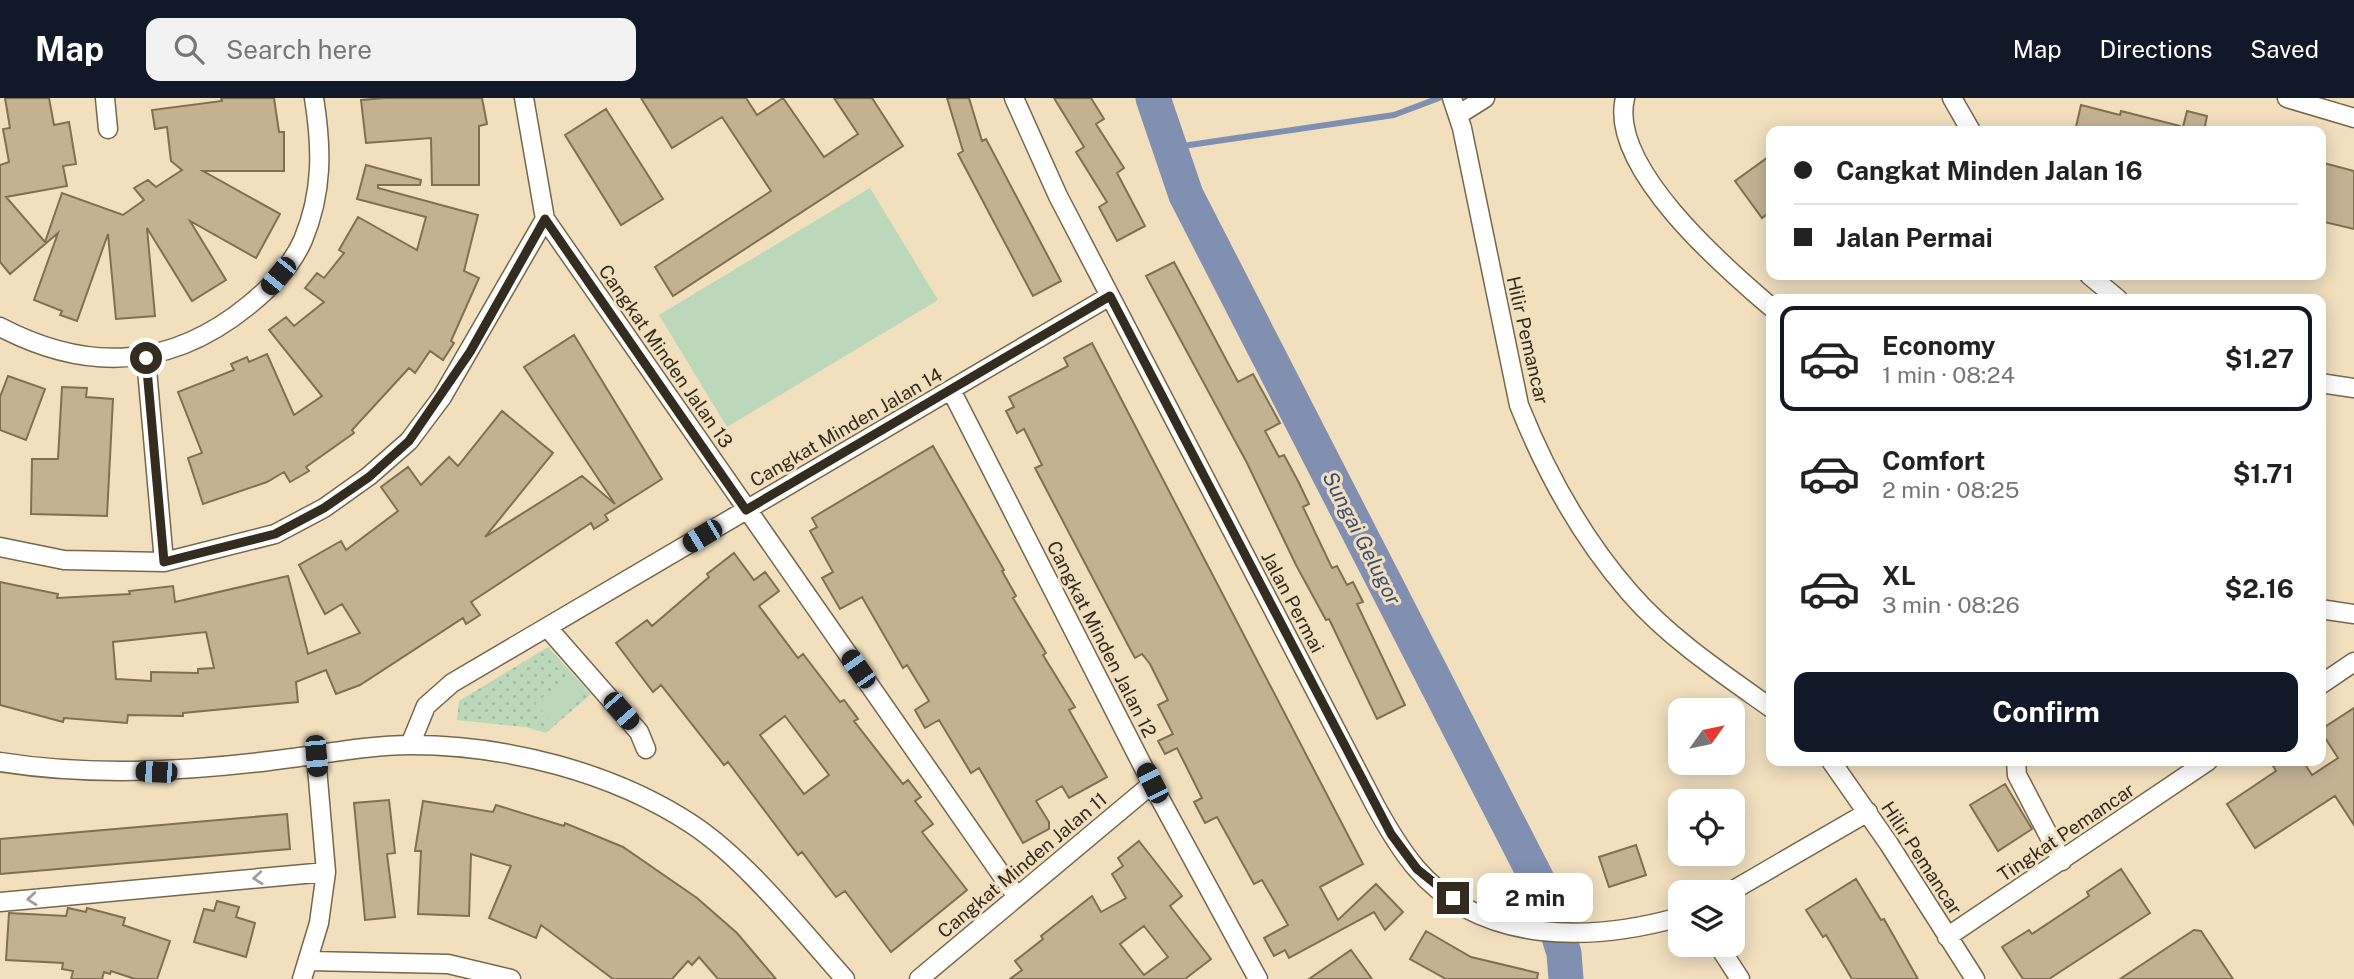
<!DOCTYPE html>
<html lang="en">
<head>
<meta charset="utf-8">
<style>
  :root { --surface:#fff; --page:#f2f2f2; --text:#222; --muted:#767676; --line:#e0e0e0; --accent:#111827 }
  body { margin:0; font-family:"Public Sans",sans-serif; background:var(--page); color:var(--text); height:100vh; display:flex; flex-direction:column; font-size:26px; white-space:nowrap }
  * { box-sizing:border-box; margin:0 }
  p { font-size:23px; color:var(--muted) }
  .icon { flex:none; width:38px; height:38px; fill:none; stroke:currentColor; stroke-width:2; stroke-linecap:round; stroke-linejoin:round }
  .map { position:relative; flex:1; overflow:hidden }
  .drawer { position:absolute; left:1766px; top:196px; width:560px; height:472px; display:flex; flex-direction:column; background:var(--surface); border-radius:14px; box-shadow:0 4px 18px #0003 }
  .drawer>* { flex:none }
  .top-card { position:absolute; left:1766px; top:28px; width:560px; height:154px; border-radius:14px; box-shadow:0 4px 18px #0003; display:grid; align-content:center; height:154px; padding:0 28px; background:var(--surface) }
  .needle { width:46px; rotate:57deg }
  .fabs { position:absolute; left:1668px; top:600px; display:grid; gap:14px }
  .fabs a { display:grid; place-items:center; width:77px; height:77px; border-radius:14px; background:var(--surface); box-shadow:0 4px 18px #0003; font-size:35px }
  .end { position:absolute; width:32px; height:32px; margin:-16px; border:9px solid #332c1f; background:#fff; box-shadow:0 0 0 4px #fff }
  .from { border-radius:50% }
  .bubble { position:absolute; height:49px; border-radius:14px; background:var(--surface); box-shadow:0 4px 18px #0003; font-size:23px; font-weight:700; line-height:49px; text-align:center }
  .car { position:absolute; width:21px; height:42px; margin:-21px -10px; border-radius:9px; box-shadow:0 0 5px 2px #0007; background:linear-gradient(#222 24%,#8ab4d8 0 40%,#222 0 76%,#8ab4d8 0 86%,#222 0) }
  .top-card b { display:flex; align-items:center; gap:24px; height:66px; font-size:26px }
  .top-card b+b { border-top:2px solid var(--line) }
  .top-card i { width:18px; height:18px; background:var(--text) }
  ul { padding:12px 0 0; list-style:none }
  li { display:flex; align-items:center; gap:21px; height:105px; margin:0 14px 10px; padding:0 14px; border:4px solid transparent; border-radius:14px }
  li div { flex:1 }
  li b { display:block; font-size:26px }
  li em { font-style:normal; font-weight:700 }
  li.current { border-color:var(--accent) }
  li>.icon { width:63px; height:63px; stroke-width:1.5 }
  .action { display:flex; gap:14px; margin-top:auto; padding:14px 28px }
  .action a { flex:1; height:80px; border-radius:14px; background:var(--accent); color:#fff; font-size:28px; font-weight:700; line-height:80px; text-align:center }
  header { display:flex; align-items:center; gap:42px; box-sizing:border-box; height:98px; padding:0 35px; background:var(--accent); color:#fff }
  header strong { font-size:33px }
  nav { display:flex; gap:38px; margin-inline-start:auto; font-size:24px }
  .search { width:490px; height:63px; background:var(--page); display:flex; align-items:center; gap:18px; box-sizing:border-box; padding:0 24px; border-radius:14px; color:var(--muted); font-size:26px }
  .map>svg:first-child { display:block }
</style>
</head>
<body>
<header>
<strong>Map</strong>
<div class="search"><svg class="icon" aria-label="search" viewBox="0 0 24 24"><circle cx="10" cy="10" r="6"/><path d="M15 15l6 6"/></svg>Search here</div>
<nav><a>Map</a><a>Directions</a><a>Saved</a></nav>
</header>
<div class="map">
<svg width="2354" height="881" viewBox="0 0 2354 881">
  <defs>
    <pattern id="grass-dots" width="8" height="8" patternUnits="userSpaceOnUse" patternTransform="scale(1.75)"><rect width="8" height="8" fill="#bbd8bb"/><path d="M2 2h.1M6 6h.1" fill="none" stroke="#a1baa0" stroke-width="1.8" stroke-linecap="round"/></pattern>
  </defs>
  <rect width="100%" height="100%" fill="#f1dfbe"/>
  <!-- grass -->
  <path fill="url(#grass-dots)" d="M548,549L591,596L546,635L526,629L457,622L459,603Z"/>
  <!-- garden -->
  <path fill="#bbd8bb" d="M870,90L938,202L727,329L659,217Z
    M569,576L585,594L552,624L535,606Z"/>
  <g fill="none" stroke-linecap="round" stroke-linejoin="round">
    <!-- stream -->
    <path stroke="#8190b1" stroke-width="6" d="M1169,50L1394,17L1439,0"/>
    <!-- river -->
    <path stroke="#8190b1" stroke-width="35" d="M1153,0L1186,97L1546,799L1564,855L1566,881"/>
  </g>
  <!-- building -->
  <path fill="#c3b292" stroke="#806f51" stroke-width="2" fill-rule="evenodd" d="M5,0H49L54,27L69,24L76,66L63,68L67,88L6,99L45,144L62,95L123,117L144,102L134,90L148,82L156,89L182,72L171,63L167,29L155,31L152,12L222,3L221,0H274L279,34H284V73H203L280,116L256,160L190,123L226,182L192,203L147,130L155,218L116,221L108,136L77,223L60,217L62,213L34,202L58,135L10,176L0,164V67L9,64L3,31L10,30Z
    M385,0H482L487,26L479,28V87H432L431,40L366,45L361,2Z
    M641,0H746L757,17L783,0L824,59L858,36L834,0H872L903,48L673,198L655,169L771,93L722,19L672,50Z
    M947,0H969L982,43L986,41L1061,183L1033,198L958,56L963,53Z
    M1054,0H1091L1104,21L1096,26L1124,70L1117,75L1145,128L1117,143L1099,109L1107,104L1076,54L1084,49Z
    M2081,7L2120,17L2121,13L2180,28L2179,33H2075Z
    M606,11L663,101L621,127L565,37Z
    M2187,13L2207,18L2204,33H2182Z
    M1771,57V113L1762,120L1735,83Z
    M2320,64L2354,73V131L2320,123Z
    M366,67L421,82L420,87H378V90L478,117L464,173L479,180L451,243L454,245L443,262L430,253L415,275L409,270L352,332L354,335L306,369L309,373L290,384L284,374L267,384L203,406L188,360L202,355L178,294L234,272L231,266L247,259L249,264L267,256L294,317L322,298L269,232L286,219L294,228L324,204L305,190L317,175L324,180L344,155L339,152L358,119L417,152L426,119L357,101Z
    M1174,164L1238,284L1253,276L1280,325L1265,333L1279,359L1284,357L1298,383L1309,406L1303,409L1332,470L1337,468L1347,487L1353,484L1363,504L1357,506L1405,607L1377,621L1329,521L1326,522L1296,467L1247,365L1146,178Z
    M574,237L662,381L605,417L608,422L594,431L591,425L471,504L480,517L466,526L463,520L360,587L336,596L326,572L296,584L298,604L183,615V618L128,617L127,625L64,620L63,624L0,607V484L58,496L57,500L130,496L129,493L173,488L175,504L288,478L308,556L360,535L342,506L325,516L299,467L341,443L346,452L398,413L381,389L408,369L421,387L449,359L458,368L502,313L553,355L485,439L582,378L615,406L524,269ZM206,534L214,570L198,571V575L151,574V583L116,581L113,544Z
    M1092,245L1363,766L1320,789L1338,822L1376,786L1403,814L1385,832L1374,814L1289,860L1285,852L1274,858L1264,840L1288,827L1262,782L1254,786L1217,719L1205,725L1194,704L1202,700L1177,650L1165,656L1158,643L1173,636L1158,607L1168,602L1150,566L1142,556L1135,560L1129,549L1035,370L1042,367L1024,331L1017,335L1006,313L1014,309L1009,299L1068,268L1064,260Z
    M8,278L45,291L26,342L0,332V299Z
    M62,289L87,290L86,299L113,301L107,418L31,416L32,361H58Z
    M933,348L1004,472L1002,473L1016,498L1013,500L1046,555L1043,557L1075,609L1069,612L1107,679L1069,700L1062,688L1036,703L1049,724V731L1023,745L979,670L971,675L939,622L925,630L915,612L929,603L907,567L903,570L862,499L840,511L822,480L833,474L810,433L817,429L812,420Z
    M734,455L754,482L765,474L779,493L759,508L798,560L803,556L840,604L844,602L858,621L854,623L903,686L908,682L921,699L915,703L933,726L922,734L967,792L891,854L845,793L836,799L802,754L798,757L728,664L724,667L661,587L653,594L616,545L647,522L652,528L709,479L707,476ZM785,618L829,677L804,696L760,637Z
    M2354,610V727L2335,698L2255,750L2227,706L2276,673L2270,663H2303L2312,677L2338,660L2320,632Z
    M2005,686L2032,731L1998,753L1970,707Z
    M389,702L395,755L387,756L395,819L365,822L354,705Z
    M423,703L493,714L496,707L564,728L565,725L623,749L697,800L737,835L776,881H718L699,859L692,867L688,863L672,881H613L541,827L536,840L489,820L511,768L471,756L469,818L418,816L421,753H415Z
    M287,716L290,751L0,776V741Z
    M1139,743L1182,798L1170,808L1211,861L1185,881H1010L1022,872L1015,863L1043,841L1041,838L1092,798L1101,814L1126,800L1112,776L1123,768L1118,760ZM1144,828L1168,859L1144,877L1120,846Z
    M1636,747L1646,777L1609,789L1599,759Z
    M2121,771L2150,815L2049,881H2023L2002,849L2029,832L2032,836L2089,798L2087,794Z
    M1856,781L1881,822L1884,821L1918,881H1852L1826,837L1823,839L1806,812Z
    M217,803L239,809L236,819L255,825L246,859L194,844L204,811L214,813Z
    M68,810L86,814L87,810L125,820L123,827L170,843L157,881H135L111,873L110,876L104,874L102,881H71L73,873L62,871L63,865L6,862L9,815L66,818Z
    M2194,832L2201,833L2233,881H2120Z
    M1426,833L1471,859L1538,875L1537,881H1446L1410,861Z
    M1351,852L1372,881H1309Z"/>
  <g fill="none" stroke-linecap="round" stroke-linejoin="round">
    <defs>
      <path id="minor" d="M105,0L108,31
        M1014,0L1058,98L1375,707C1387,729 1400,751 1416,770C1482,847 1591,844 1680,819
        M1452,0L1462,30L1519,307C1546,375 1582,440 1630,495C1669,540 1723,576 1771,610
        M1625,0C1608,69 1724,169 1771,209
        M1952,0L1971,33
        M2287,0L2354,20
        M1458,17L1485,0
        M545,121L1017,799
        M2089,177L2118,201
        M0,229C88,275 171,271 249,207C270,190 292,167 303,142C323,94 322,50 314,0
        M146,260L164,464
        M2320,285L2354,290
        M951,292L1152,686L1258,881
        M0,449L64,462L164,464L275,436L324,410L369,378L409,343L442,299L545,121L524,0
        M2320,511L2354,516
        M547,529L639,634L646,651
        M2320,587L2354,564
        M410,647L426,608L452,585L1110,198
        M1831,663L1889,746L1975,881
        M2016,663L2017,677L2062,763
        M0,664C89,678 179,674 269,663C315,658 364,647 411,647C506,647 613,674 693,727C747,763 801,832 845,881
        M1730,794L1868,714
        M0,804L326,774
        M1947,839L2208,663
        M1718,847L1740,881
        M309,863L448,866L511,881
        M302,881L319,825L326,774L316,658
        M919,881L1152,686"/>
    </defs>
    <!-- minor casing -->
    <use href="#minor" stroke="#776749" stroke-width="21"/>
    <!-- minor -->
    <use href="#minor" stroke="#fff" stroke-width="18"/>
  </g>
  <!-- one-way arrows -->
  <defs><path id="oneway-chevron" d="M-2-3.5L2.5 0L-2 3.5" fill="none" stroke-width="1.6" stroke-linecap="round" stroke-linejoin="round" transform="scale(1.75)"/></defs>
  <g stroke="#a3a09a">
    <use href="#oneway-chevron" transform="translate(258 780) rotate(175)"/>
    <use href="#oneway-chevron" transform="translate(32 801) rotate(175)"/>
  </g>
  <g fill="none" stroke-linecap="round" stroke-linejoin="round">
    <!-- route -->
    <path stroke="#332c1f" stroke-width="9" d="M146,260L164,464L275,436L324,410L369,379L409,343L470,254L545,121L746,412L1110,198L1391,736L1417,771L1453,800"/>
  </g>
  <g text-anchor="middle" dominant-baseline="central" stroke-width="6" stroke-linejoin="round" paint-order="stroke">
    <!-- street labels -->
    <g font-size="19" fill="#332c1f" stroke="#f1dfbe">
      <text transform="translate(1528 242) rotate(77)">Hilir Pemancar</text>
      <text transform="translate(666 258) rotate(55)">Cangkat Minden Jalan 13</text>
      <text transform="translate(846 329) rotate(-30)">Cangkat Minden Jalan 14</text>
      <text transform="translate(1293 504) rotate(62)">Jalan Permai</text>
      <text transform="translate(1102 541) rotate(63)">Cangkat Minden Jalan 12</text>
      <text transform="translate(2066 734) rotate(-34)">Tingkat Pemancar</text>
      <text transform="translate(1922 760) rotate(57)">Hilir Pemancar</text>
      <text transform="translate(1022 767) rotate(-40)">Cangkat Minden Jalan 11</text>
    </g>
    <!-- water labels -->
    <g font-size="21" font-style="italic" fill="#384d7b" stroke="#f1dfbe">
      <text transform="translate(1362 440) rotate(63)">Sungai Gelugor</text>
    </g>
  </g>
</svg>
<div class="fabs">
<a><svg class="needle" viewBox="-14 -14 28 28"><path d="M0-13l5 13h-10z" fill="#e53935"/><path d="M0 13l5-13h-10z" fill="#767676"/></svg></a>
<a><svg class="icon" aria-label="locate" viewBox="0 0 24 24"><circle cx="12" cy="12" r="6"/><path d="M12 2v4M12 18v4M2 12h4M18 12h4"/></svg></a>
<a><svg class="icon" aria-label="layers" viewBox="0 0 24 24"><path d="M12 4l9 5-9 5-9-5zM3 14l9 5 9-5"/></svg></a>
</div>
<i class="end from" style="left:146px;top:260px"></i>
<i class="end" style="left:1453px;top:800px"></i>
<div class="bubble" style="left:1477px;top:775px;width:116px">2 min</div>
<i class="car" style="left:278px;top:178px;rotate:219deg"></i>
<i class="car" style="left:702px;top:438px;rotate:239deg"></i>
<i class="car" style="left:858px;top:571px;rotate:325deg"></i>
<i class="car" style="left:621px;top:613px;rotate:139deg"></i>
<i class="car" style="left:316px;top:658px;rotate:175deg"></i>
<i class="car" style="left:156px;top:674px;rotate:272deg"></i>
<i class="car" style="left:1152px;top:685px;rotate:333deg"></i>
<div class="top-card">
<b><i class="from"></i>Cangkat Minden Jalan 16</b>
<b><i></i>Jalan Permai</b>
</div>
<section class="drawer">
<ul>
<li class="current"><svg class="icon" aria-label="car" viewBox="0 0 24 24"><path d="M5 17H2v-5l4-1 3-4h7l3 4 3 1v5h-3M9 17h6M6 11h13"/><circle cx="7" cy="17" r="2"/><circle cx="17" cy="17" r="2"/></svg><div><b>Economy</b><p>1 min · 08:24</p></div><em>$1.27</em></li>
<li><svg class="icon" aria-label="car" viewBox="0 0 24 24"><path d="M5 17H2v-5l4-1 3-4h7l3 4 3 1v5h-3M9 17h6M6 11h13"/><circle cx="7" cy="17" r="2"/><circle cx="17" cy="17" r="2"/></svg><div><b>Comfort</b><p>2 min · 08:25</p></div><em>$1.71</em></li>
<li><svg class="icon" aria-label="car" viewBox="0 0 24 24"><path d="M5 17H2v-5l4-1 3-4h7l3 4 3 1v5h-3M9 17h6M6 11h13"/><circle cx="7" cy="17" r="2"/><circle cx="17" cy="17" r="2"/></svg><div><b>XL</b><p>3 min · 08:26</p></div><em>$2.16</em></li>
</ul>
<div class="action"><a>Confirm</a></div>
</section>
</div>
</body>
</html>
